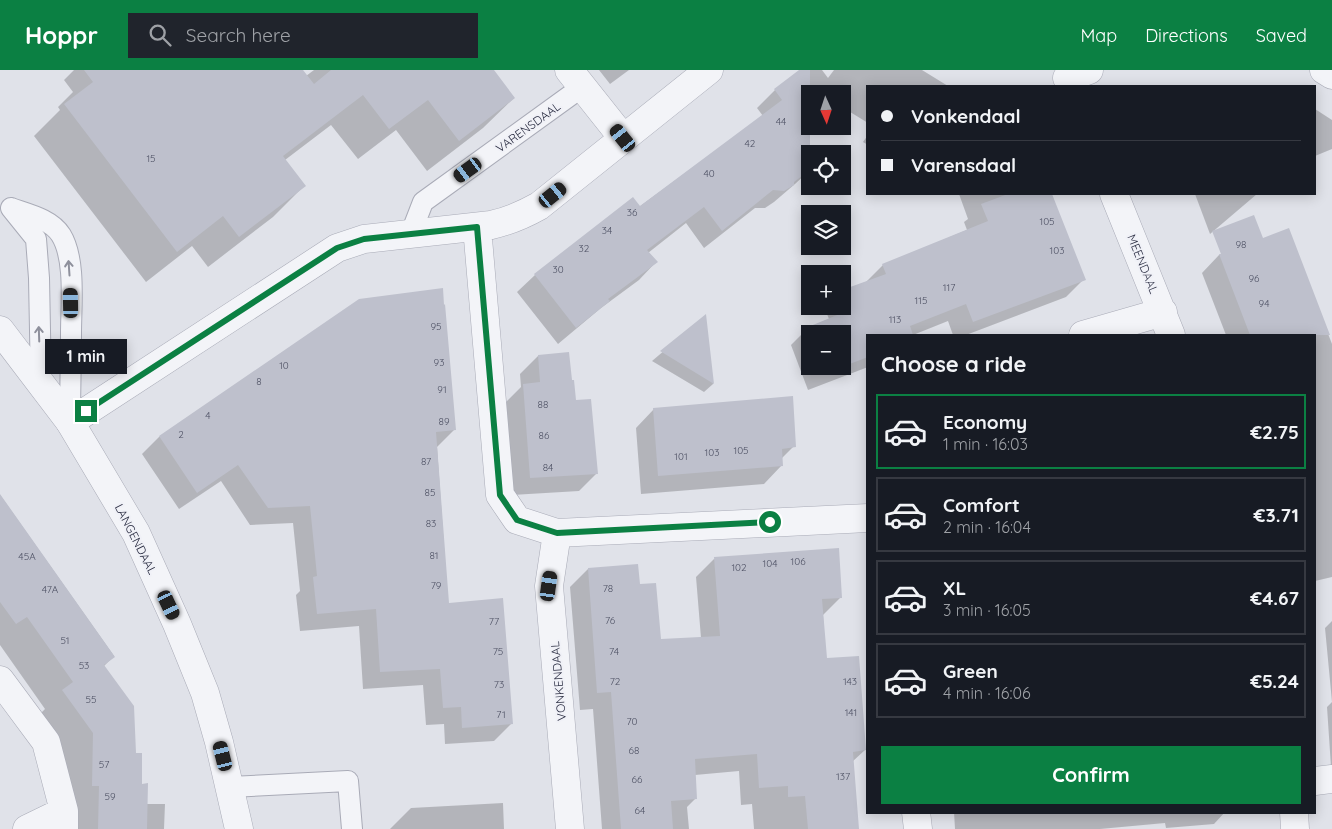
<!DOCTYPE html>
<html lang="en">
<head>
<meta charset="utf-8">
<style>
  :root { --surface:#171b24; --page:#20242c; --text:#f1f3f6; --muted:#9ea1a6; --line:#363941; --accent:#0b8043 }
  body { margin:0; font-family:Quicksand,sans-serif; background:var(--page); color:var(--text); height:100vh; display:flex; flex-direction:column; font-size:19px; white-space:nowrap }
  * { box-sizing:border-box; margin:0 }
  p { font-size:16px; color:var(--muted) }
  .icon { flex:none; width:28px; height:28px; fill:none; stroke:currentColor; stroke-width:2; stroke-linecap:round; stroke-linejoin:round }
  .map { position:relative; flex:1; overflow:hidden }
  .details { position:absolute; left:866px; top:264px; width:450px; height:480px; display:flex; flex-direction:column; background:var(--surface); border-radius:0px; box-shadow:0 2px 12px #0003 }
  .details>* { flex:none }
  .guide { position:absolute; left:866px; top:15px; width:450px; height:110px; border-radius:0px; box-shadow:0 2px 12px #0003; display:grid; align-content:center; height:110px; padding:0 15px; background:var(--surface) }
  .needle { width:32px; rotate:177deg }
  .fabs { position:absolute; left:801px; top:15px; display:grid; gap:10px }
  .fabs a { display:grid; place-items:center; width:50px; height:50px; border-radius:0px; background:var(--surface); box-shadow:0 2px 12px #0003; font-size:25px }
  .end { position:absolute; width:22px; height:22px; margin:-11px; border:6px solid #0b8043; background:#fff; box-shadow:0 0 0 2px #fff }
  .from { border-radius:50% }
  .bubble { position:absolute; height:35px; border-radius:0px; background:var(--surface); box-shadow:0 2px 12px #0003; font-size:16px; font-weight:700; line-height:35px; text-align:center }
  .car { position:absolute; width:15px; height:30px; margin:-15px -8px; border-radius:6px; box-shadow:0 0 4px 1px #0007; background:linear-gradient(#222 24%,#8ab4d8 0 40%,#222 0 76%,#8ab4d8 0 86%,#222 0) }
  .guide b { display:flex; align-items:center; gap:18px; height:48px; font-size:19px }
  .guide b+b { border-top:1px solid var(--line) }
  .guide i { width:12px; height:12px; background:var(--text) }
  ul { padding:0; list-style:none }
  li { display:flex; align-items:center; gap:15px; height:75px; margin:0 10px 8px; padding:0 5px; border:2px solid var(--line); border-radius:0px }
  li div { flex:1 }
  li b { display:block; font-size:19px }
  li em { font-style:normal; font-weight:700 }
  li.on { border-color:var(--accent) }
  li>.icon { width:45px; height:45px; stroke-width:1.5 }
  h2 { padding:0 15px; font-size:22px; line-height:60px }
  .action { display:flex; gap:10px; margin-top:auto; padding:10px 15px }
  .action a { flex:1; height:58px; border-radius:0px; background:var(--accent); color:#fff; font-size:20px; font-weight:700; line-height:58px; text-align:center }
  header { display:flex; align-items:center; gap:30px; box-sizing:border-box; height:70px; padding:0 25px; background:var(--accent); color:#fff }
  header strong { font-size:24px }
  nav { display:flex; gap:28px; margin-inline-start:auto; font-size:18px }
  .search { width:350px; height:45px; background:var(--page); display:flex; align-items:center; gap:12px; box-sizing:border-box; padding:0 18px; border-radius:0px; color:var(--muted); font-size:19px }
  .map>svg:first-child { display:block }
</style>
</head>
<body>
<header>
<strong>Hoppr</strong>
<div class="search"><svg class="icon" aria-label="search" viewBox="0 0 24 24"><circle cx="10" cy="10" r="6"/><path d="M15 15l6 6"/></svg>Search here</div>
<nav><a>Map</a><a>Directions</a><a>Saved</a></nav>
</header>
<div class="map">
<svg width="1332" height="759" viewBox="0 0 1332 759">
  <rect width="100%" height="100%" fill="#e0e2e9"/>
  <!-- shadow -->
  <path fill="#0003" fill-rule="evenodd" d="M74,0H302L306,6L314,0H492L514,28L483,58L427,101L396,60L358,89L331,55L285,90L304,116L273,147L208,197L192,176L146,212L34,66L60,40L58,37L73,22L64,10Z
    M599,0H629L610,14Z
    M802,0H822L828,8L834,0H922L948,16H868V53L842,37V24H810V41L795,51L810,71L801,81L810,93V100L795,114L774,132L765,138H755L704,178L686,153L648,183L656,192L639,210L601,238L558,274L517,222L535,205L639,137L763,46L757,38L775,20Z
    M1315,39L1332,50V79L1315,86Z
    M868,65V75L863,72Z
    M959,124H1036L1038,128L1051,124L1084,209L1066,227L966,265H953L948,251L913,265H868V297L808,320L791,275L808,258L829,249L825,239L827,236H842L883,195L967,160L964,152L968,149ZM810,264H842V296H810Z
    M1195,124H1257L1210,164Z
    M1288,160L1332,274V507L1315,511V265H1226L1202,203L1219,185Z
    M358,231L454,360L437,377L448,534L512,653L494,671L445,674L444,654L426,655L423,615L363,619L359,556L300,561L296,525L300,521L293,453L250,455L221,411L179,439L142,384L159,367Z
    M705,246L713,314L704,322L652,291Z
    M568,284L574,331L597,403L579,421L512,425L505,333L521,317L520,304L538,286Z
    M654,339L794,376L781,389L782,395L764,414L641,424L636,358Z
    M0,425L114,586L104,596L134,684L140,715L146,734H165L164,759H72L65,743L66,692L35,649L45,639L0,575Z
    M714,489L841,527L823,545L825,589L865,680L852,692L857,759H754L752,734L741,735L739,701L695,705L696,728L687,737L689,759H602L593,639L580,640L570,517L588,499L639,515L660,570L701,568L696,507Z
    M1332,551V697H1331L1327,637L1332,632L1325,558Z
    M503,733L504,759H390L411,738Z
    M954,742H1225L1214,754L1166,758L1165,753L1100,759H955Z"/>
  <!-- building -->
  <path fill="#bec0cc" d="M84,0H303L314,14L331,0H494L515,28L459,71L428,30L389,59L363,25L283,86L306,116L239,167L223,146L177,182L64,34L93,12Z
    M799,0H810V100L794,112V115L784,121L773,120L722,161L704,137L647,180L658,192L608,229L610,231L576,258L534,204L633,127L640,136L782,30L774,19Z
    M1008,124H1052L1086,210L973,252L966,234L910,256L913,265H868V287L826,303L824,296H842V264H811L808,257L842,243V220L886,204L882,194L988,151L981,134Z
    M1254,145L1263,168L1289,158L1330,265H1250L1219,184H1221L1212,161Z
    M443,218L444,235L445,234L456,360L436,362L449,533L503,528L513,654L462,658L461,637L443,638L440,599L380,602L376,539L317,544L313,507L317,506L310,436L268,438L238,395L197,423L159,366L359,229Z
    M706,244L714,314L660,281Z
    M569,282L572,310H574L576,330L591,329L598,404L530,408L523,314L540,312L538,285Z
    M793,326L796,377L782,379L783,396L658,406L653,338Z
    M0,424L115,587L104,595L134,636L136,683H142V714L148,713L147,759H98L99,716H92L93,663L62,620L73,612L27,547L16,554L0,532Z
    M839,478L842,528L822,529L827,588L859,586L866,680L853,682L859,759H808L805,726L788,727V716L759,718L757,684L695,689L697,729L671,731L673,759H621L611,622L597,623L588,498L638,494L640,514L656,513L661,569L720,566L714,487Z"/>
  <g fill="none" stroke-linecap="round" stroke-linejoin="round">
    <defs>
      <path id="service" d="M11,138C28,144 51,149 61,165C76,189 71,236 71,263C71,293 70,322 70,352
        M11,138L36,169L39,208L41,313
        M411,163L423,132L582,17
        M230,717L348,711L352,759"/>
      <path id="minor" d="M569,0L623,68
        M1324,0L1332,5
        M1067,8L1089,0
        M1114,124L1171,265
        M477,157L500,425L517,450L557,463L868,448
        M1083,265L1163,242
        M70,352L337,178L364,169L491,155C509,151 523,145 539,136L709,0
        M557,463L549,516L570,759
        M0,610L46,672L64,741V759
        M1315,711L1332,709
        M916,742L918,759
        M1294,742L1295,759
        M27,759L64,741"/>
      <path id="tertiary" d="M0,260L70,352L136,463L177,554L205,623L219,672L239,759"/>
    </defs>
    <!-- service casing -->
    <use href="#service" stroke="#a9abb7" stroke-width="22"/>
    <!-- minor casing -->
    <use href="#minor" stroke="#a9abb7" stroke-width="29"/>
    <!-- tertiary casing -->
    <use href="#tertiary" stroke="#a9abb7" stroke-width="29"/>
    <!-- service -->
    <use href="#service" stroke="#f3f4f8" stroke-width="20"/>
    <!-- minor -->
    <use href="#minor" stroke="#f3f4f8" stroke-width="28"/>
    <!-- tertiary -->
    <use href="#tertiary" stroke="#f3f4f8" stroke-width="28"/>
  </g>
  <!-- one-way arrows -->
  <defs><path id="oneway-shaft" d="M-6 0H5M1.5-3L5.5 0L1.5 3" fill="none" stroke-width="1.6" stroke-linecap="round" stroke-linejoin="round" transform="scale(1.25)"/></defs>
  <g stroke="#8e909c">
    <use href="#oneway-shaft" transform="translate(69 198) rotate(-94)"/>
    <use href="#oneway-shaft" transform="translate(39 264) rotate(-92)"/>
  </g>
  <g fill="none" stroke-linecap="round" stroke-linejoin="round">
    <!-- route -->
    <path stroke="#0b8043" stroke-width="6" d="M86,341L337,178L364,169L477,157L500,425L517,450L557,463L770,452"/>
  </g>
  <g text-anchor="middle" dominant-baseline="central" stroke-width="4" stroke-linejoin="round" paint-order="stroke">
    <!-- number labels -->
    <g font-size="10" fill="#4e5164">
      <text x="781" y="51">44</text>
      <text x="750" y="73">42</text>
      <text x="151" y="88">15</text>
      <text x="709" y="103">40</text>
      <text x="632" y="142">36</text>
      <text x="1047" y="151">105</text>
      <text x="607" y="160">34</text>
      <text x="1241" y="174">98</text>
      <text x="584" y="178">32</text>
      <text x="1057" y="180">103</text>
      <text x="558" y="199">30</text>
      <text x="1254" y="208">96</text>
      <text x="949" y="217">117</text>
      <text x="921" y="230">115</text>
      <text x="1264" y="233">94</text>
      <text x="895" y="249">113</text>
      <text x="436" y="256">95</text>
      <text x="439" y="292">93</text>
      <text x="284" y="295">10</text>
      <text x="259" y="311">8</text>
      <text x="442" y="319">91</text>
      <text x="543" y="334">88</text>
      <text x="208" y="345">4</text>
      <text x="444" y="351">89</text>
      <text x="181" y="364">2</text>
      <text x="544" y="365">86</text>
      <text x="741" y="380">105</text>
      <text x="712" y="382">103</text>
      <text x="681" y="386">101</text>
      <text x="426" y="391">87</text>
      <text x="548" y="397">84</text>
      <text x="430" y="422">85</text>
      <text x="431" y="453">83</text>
      <text x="434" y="485">81</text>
      <text x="27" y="486">45A</text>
      <text x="798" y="491">106</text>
      <text x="770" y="493">104</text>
      <text x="739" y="497">102</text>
      <text x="436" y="515">79</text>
      <text x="608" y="518">78</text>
      <text x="50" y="519">47A</text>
      <text x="610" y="550">76</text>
      <text x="494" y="551">77</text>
      <text x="65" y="570">51</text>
      <text x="498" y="581">75</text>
      <text x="614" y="581">74</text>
      <text x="84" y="595">53</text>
      <text x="615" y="611">72</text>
      <text x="850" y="611">143</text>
      <text x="499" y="614">73</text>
      <text x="91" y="629">55</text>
      <text x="851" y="642">141</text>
      <text x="501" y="644">71</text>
      <text x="632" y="651">70</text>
      <text x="634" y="680">68</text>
      <text x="104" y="694">57</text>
      <text x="843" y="706">137</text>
      <text x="637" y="709">66</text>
      <text x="110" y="726">59</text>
      <text x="640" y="740">64</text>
    </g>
    <!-- street labels -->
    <g font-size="12" fill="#292c41" stroke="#f0f1f7">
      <text transform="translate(528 57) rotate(-36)">VARENSDAAL</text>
      <text transform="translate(1143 194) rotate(68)">MEENDAAL</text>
      <text transform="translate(136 469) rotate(63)">LANGENDAAL</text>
      <text transform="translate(558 611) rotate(-95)">VONKENDAAL</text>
    </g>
  </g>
</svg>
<div class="fabs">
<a><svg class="needle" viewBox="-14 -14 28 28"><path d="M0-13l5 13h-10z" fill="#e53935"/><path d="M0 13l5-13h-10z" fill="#9ea1a6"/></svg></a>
<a><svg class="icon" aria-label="locate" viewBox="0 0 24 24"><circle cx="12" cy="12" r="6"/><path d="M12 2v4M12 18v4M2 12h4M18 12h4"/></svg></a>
<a><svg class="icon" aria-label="layers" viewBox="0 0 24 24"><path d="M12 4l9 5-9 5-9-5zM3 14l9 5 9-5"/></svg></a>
<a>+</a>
<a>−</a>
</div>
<i class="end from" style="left:770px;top:452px"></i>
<i class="end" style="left:86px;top:341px"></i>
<div class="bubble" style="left:45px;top:269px;width:82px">1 min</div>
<i class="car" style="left:623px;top:68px;rotate:321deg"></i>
<i class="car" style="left:468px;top:100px;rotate:234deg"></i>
<i class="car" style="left:553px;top:125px;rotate:51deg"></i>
<i class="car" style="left:71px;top:233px;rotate:359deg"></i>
<i class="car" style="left:549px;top:516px;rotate:8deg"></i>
<i class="car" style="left:169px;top:535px;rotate:155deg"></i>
<i class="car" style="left:223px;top:686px;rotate:346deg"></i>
<div class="guide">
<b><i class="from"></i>Vonkendaal</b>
<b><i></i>Varensdaal</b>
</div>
<section class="details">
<h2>Choose a ride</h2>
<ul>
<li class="on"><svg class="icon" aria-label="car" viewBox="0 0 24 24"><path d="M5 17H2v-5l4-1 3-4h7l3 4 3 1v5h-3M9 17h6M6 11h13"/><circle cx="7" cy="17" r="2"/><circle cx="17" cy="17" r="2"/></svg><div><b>Economy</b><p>1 min · 16:03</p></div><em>€2.75</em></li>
<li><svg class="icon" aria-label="car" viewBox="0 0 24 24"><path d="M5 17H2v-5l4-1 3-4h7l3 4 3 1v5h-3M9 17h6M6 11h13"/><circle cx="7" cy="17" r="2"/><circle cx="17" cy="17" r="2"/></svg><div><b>Comfort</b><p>2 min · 16:04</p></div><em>€3.71</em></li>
<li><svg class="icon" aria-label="car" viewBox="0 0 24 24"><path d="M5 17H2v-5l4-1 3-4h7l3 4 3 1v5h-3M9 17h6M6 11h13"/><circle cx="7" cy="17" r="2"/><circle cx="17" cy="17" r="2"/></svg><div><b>XL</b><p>3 min · 16:05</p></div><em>€4.67</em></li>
<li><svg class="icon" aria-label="car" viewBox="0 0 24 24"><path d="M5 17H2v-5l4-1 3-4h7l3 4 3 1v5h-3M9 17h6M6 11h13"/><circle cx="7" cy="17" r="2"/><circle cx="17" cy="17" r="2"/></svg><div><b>Green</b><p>4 min · 16:06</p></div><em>€5.24</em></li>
</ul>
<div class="action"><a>Confirm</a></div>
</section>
</div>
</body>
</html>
